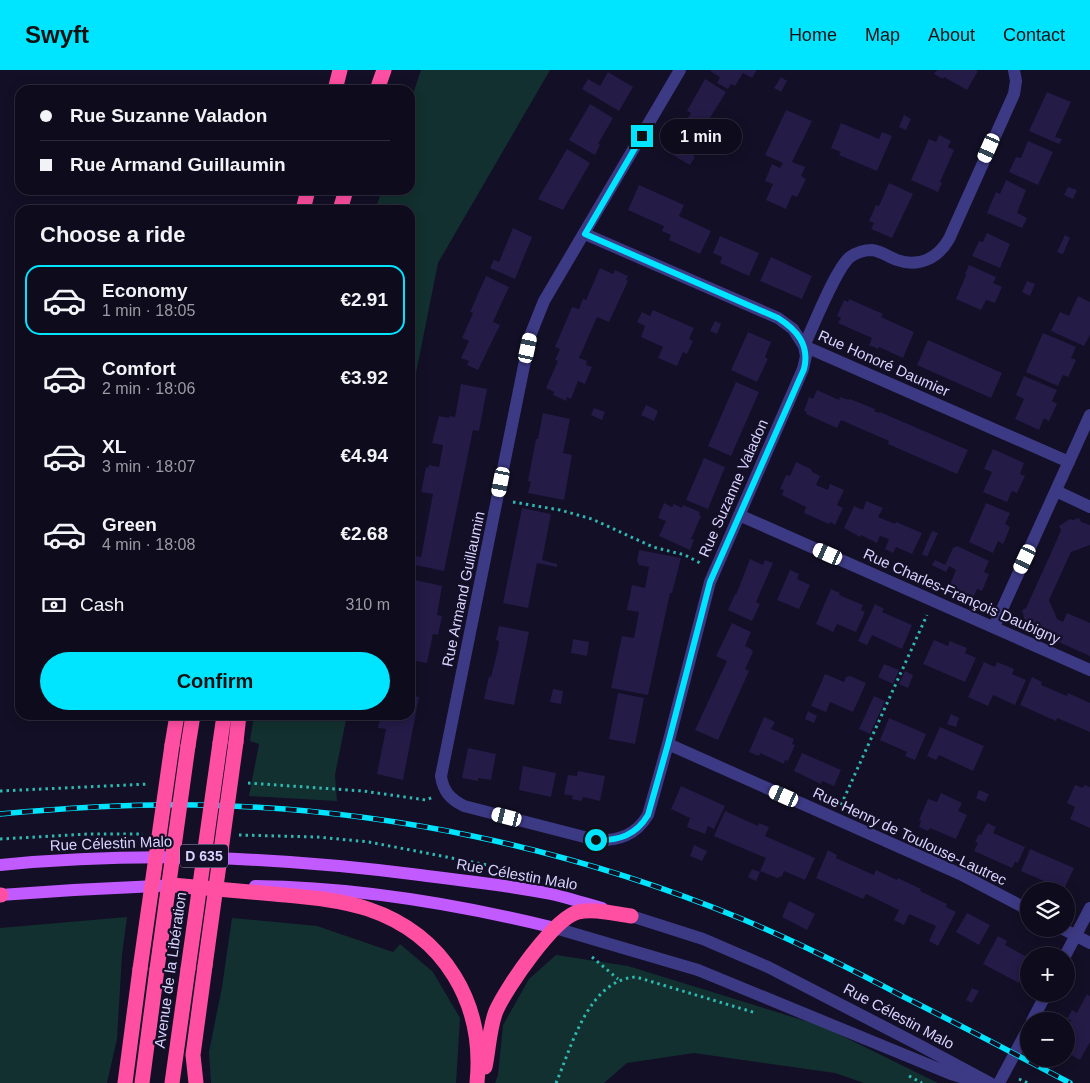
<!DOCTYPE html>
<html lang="en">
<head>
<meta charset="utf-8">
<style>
  :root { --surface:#0e0b1c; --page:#171425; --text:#f1f3f6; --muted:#9b9ba3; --line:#2e2b3b; --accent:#00e5ff }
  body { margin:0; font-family:Helvetica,sans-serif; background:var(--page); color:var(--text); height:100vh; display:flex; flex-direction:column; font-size:19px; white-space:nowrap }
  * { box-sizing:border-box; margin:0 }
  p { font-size:16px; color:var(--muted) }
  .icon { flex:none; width:28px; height:28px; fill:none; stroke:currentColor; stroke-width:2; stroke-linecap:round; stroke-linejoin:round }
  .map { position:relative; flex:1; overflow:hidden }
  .panel { position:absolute; left:15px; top:135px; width:400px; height:515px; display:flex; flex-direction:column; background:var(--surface); border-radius:15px; box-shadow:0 2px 12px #0003,0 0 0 1px var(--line) }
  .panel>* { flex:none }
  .hud { position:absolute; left:15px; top:15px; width:400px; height:110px; border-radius:15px; box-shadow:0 2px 12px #0003,0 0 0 1px var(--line); display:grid; align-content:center; height:110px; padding:0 25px; background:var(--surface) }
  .controls { position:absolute; left:1020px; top:812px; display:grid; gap:10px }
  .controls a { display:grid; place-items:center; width:55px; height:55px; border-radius:50%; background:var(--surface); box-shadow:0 2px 12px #0003,0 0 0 1px var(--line); font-size:25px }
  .end { position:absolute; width:22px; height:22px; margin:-11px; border:6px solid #00e5ff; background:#111; box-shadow:0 0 0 2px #111 }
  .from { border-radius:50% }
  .bubble { position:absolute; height:35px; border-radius:18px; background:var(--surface); box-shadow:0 2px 12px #0003,0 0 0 1px var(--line); font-size:16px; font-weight:700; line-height:35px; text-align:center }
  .car { position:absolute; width:15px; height:30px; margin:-15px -8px; border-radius:6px; box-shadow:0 0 4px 1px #0007; background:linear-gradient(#fff 24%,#345 0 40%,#fff 0 76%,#345 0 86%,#fff 0) }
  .hud b { display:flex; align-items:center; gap:18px; height:48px; font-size:19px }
  .hud b+b { border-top:1px solid var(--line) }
  .hud i { width:12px; height:12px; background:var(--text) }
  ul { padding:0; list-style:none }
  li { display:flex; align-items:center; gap:15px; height:70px; margin:0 10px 8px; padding:0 15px; border:2px solid transparent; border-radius:15px }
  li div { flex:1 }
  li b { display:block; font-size:19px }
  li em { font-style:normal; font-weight:700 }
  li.selected { border-color:var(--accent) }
  li>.icon { width:45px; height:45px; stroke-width:1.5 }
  h2 { padding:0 25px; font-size:22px; line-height:60px }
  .pay { display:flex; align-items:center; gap:12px; height:55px; padding:0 25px; font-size:19px }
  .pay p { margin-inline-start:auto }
  .cta { display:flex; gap:10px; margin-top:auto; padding:10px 25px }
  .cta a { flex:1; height:58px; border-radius:30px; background:var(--accent); color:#111; font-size:20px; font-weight:700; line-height:58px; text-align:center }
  header { display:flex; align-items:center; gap:30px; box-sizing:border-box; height:70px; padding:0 25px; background:var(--accent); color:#111 }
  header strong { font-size:24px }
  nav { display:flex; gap:28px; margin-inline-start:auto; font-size:18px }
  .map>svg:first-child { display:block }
</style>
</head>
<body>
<header>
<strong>Swyft</strong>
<nav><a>Home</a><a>Map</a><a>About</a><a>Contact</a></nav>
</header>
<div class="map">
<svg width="1090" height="1013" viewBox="0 0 1090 1013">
  <rect width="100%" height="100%" fill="#130f26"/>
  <!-- green -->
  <path fill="#12302f" d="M421,0H550L438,193L410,333V140H375L382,120H410V33Z
    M254,645H347L335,705L337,731L249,726L259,674L250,671Z
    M127,847L122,885L117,969L107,1013H0V858Z
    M232,848L317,856L393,882L400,874L433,902L460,948L456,1013H211L209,982L222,917Z
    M556,885L628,896L822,956L938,1013H864L835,1003L694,983L627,993L604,1013H495L498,1005L503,955L529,909Z"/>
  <!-- building -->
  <path fill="#241b47" d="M711,0H757L752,8L743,3L735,16L731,14L728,19L717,13L720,7L710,1Z
    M937,0H976L978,1L967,20L944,7L943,9L934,4Z
    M608,2L633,17L619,41L582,19L588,9L600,16Z
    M781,7L787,11L781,22L774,18Z
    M705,9L726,22L703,59L687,49L691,43L687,41Z
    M1047,22L1071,32L1055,67L1062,69L1059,74L1029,61Z
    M590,34L613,48L598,74L600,75L595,85L569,70Z
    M786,40L812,51L792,92L805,97L801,106L806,109L797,127L792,125L786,139L766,130L773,114L765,111L772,94L780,98L783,93L765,85Z
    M904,45L911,49L906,60L899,57Z
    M685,51L706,63L693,85L695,87L690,95L664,80L669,72L672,73Z
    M841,53L879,69L882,62L892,66L877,101L839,85L841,82L831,78Z
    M939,65L951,71L948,77L954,80L940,112L942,113L938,122L911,110L929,69L936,72Z
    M1028,71L1053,82L1038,115L1009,102L1016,87L1021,88Z
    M567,79L590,93L563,140L538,129Z
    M1006,110L1026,120L1017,143L1027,148L1022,158L987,143L996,122L1000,124Z
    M889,113L913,124L892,168L871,159L874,153L869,151L876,135L879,136Z
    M639,115L684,135L679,146L711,161L700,184L669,170L671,165L662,161L664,156L628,140Z
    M1068,117L1077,120L1073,129L1064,125Z
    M513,158L532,167L515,209L490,198L494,190L499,192Z
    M987,163L1010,174L1000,198L972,186L979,171L983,172Z
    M1065,165L1070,168L1063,184L1057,182Z
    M720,166L759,183L749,206L720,193L722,187L713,183Z
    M771,187L812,206L802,229L760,211Z
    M969,195L996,207L993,213L1002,217L995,233L986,230L981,240L956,229L966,205L965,204Z
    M600,198L613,204L615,200L628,206L626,210L628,211L609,252L597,247L579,288L587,291L586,295L592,297L585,314L578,311L571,329L567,327L566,331L553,325L554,322L546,318L558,291L555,290L560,279L555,277L572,237L579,239L583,229L586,230Z
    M486,206L509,217L493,252L500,255L478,300L467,295L469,291L461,288L469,271L462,268L473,243L470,242Z
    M1027,211L1035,214L1030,226L1022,222Z
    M1078,226L1090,232V265L1084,276L1051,261L1060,242L1069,246Z
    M849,229L883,244L881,247L914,262L903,288L879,277L878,279L869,275L872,268L838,253L841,248L837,246L844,230L848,232Z
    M653,240L694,258L689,269L693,271L687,284L683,282L677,296L658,288L663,277L641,267L645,256L637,252L642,242L650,246Z
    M715,251L721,254L717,264L710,261Z
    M748,262L771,272L765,287L768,289L757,312L731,300Z
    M1043,263L1076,277L1071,288L1076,290L1072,299L1068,307L1063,305L1058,316L1026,302Z
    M928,270L1002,303L991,328L917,295Z
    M1024,306L1057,320L1052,331L1057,334L1049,351L1044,348L1039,360L1015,349L1024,329L1016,325Z
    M736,312L759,322L731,386L708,376Z
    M461,314L487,319L479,361L473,360L444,501L410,494V485L421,487L433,424L421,422L426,397L428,398L429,395L439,397L443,375L432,373L439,346L449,348V346L455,347Z
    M817,320L839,330L840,327L849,330L850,329L875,339L874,341L879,343L880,342L968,380L957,404L888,374L889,371L841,350L837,358L806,344L807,342L804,341L809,327L813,329Z
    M646,335L658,341L654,351L641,345Z
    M594,338L605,342L602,350L591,345Z
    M543,343L570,349L563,383L572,385L564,430L528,423L531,412L528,411L536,369H538Z
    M993,379L1024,393L1020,404L1025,406L1017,423L1012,421L1007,432L983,422L992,402L984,399Z
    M704,388L725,397L708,439L686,430Z
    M796,392L811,399L812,402L820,406L816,415L828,420L830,414L844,420L837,435L843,438L835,455L830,452L829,454L804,443L806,437L782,425L784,420L780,419L786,405L790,406Z
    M866,431L883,438L878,447L895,454L896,452L922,463L912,484L896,477L893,483L885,479L889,469L880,466L877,473L861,465L860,467L844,458L854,436L863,440Z
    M664,433L672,437L674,434L682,438L683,435L700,442L699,445L701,446L691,469L694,470L690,480L659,466L666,451L658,448Z
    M986,433L1010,443L1005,454L1010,457L1007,465L1003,474L998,471L993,483L969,472Z
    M522,438L551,444L542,490L557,494V497L537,493L528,538L503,533Z
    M1079,448L1081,452L1090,455V475L1071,482L1049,530L1057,549L1063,552L1067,543L1090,553V586L1054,570L1055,568L1034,558L1030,560L1028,553L1025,552L1022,540L1026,538L1052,481L1061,460L1059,456L1070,449L1073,450Z
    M932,461L938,463L927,487L922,484Z
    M957,476L989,491L984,502L989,504L982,521L977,519L972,530L948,519L956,500L949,496L946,502L932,495L935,490L945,495L953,478Z
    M639,480L681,488L672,523H670L648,625L611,618L622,566L634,568L639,542L627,540L632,515L645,518L649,497L639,495L637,491Z
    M750,489L763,495L765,490L773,493L756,532L760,534L752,551L728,540L735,524L736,525Z
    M790,500L799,504L797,509L810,515L799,539L777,530Z
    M415,510L442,516L437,545L442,546L438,565L433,564L427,593L410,590V535Z
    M831,519L840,523L839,525L863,535L861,540L865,542L856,562L837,554L833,562L816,554Z
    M875,534L884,539L882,542L912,555L902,579L872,565L867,575L858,571Z
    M732,553L751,562L745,576L751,579L753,582L745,599L749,601L718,670L695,660L727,591L716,586Z
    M499,556L529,562L514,635L484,629L489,606L491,607L498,579L499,571L496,570Z
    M573,569L589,572L587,586L571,583Z
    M934,570L948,576L950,571L967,578L965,583L976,588L965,612L923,594Z
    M984,592L995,597L997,592L1014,599L1012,604L1026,610L1015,635L993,625L988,636L968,627Z
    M884,594L899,600L893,614L878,607Z
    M905,601L913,605L908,618L899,614Z
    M825,604L844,612L846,607L850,606L866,613L853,642L830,632L826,642L811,636Z
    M1032,607L1042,612L1041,615L1067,626L1068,623L1090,633V662L1057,648L1056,651L1020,635Z
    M553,619L563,621L561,634L550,632Z
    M618,623L644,628L635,674L609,669Z
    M410,625L419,627L403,710L377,704L386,659L378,658L381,645H410Z
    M874,626L885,631L870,664L859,659Z
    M808,641L817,646L814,653L805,649Z
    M951,644L959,648L956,657L947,654Z
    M764,647L775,652L771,659L794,669L792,674L795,675L788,691L785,690L784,694L760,683L759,686L749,682Z
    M889,648L926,664L915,690L905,686L907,682L880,670Z
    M940,657L984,676L973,701L939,685L936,690L927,686Z
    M468,678L496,684L491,710L478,708V711L462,708Z
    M802,683L841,700L834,716L822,711L821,714L794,701Z
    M523,696L556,703L551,727L519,720Z
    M578,701L605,706L600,731L583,727L582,731L572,729L573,726L564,724L568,705L577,706Z
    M1075,715L1083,718L1084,715L1090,717V758L1070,749L1075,737L1067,733Z
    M681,716L725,736L714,759L708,756L705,764L687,757L690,748L671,739Z
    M979,720L989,724L985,732L976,728Z
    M941,723L962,733L958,741L967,745L956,769L930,758L928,761L919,757L921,751L919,750L928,729L937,732Z
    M725,741L758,756L759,753L769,757L765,766L815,788L805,810L784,801L782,806L777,808L760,801L766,788L714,766Z
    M987,753L996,757L993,763L1025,777L1018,793L1015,792L1012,798L974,781L978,773L975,772L979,764L981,765Z
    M694,775L707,781L702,791L690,786Z
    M1030,779L1074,798L1063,821L1053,820L1055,816L1021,801Z
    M828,780L837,785L836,788L874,805L876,800L897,810L898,808L921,819L920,821L947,834L946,837L956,842L938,876L929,871L936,856L909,844L904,855L894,850L899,840L866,824L863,829L816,808Z
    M752,799L760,802L756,811L748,807Z
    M789,831L815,844L807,860L782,847Z
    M967,843L990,855L979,875L956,862Z
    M998,866L1007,871L1005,875L1029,888V894L1019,913L983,894Z
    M972,918L979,921L972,933L966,930Z
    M1087,924L1090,926V972L1080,990L1066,982V959L1071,950L1067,949L1072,940L1077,943Z"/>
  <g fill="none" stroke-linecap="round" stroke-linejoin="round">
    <!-- path -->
    <path stroke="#2fb8b0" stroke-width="3" stroke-dasharray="2.5 4" stroke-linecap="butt" d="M513,432L560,440L592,449L653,477L685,485L700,493
      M248,713L363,721L426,730L433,727
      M0,721L149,714
      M841,735L927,545
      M239,765L317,767L369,772L493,796
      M0,769L88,764H143
      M592,887L618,909
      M909,1006L922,1013
      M1019,1009L1028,1013
      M556,1013C572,976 588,910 636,907L756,943"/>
    <!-- minor -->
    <path stroke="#3d3a85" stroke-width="12" d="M680,0L544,231L530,266L441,706C443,721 450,729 464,736L596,770C619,771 636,765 648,745L668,674L710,512L803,299L806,286L804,276C813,257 836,198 850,187C856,183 865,180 872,180C881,181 889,187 897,190C919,198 938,188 949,169L1014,24L1016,11L1014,0
      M585,164L778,248L793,259L804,276L1069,392
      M1056,421L1090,437
      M739,445L1090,600
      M994,557L1090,345
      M668,674L960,804L1029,840
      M631,846L703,869L768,897L921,976L990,1013
      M555,858L698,900L951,1004L980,1013
      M1063,859L1090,873
      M1065,886L1090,838
      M1032,951L1046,924
      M999,1013L1029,957"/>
    <!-- major -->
    <path stroke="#c25bff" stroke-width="12" d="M0,795C142,781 278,787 420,805C464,811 508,815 551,824C568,828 585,833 602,838
      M255,816C356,817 457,834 555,858
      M0,825L74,820L177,815"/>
    <!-- highway -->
    <path stroke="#ff4fa3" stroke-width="15" d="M335,20L340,0
      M377,20L384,0
      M303,140L308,120
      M340,140L346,120
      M236,672L239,645
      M220,673L224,645
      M172,675L177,645
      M188,676L193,645
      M172,815C206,818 240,821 274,824C305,827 338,829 368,839C445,865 485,934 477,1013
      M0,825H1
      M485,997C489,978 489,959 496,941C506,918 554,848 578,842C594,838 615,844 631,846
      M125,1013L140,899
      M142,1013L157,899
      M172,1013L188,899
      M196,1013L193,985L205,896"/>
    <defs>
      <path id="rail" d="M0,744C66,738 131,734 197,735C383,738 570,778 742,849C797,872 851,899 904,927C960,955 1015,984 1070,1013"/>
    </defs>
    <!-- rail casing -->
    <use href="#rail" stroke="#00e5ff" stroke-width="5.5"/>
    <!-- rail -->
    <use href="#rail" stroke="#130f26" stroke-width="4" stroke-dasharray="11" stroke-linecap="butt"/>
    <!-- highway-bridge -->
    <path stroke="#ff4fa3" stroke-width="15" d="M205,896L236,672
      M140,899L172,675
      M157,899L188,676
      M188,899L220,673"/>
  </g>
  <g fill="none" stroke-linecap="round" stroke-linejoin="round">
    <!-- route -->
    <path stroke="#00e5ff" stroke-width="6" d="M596,770C619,771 636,765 648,745L668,674L710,512L804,299C810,275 797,260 778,248L585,164L642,66"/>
  </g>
  <g text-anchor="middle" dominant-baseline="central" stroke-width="4.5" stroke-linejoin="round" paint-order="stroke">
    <!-- shield labels -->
    <rect fill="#130f26" stroke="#9e99be" stroke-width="1" x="180" y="774.5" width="48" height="23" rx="4"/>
    <g font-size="14" font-weight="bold" fill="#d9d4ff">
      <text x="204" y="786">D 635</text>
    </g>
    <!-- street labels -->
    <g font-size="15" fill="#d9d4ff" stroke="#130f26">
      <text transform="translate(884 293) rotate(24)">Rue Honoré Daumier</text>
      <text transform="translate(733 418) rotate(-66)">Rue Suzanne Valadon</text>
      <text transform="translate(463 519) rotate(-78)">Rue Armand Guillaumin</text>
      <text transform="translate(962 526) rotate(24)">Rue Charles-François Daubigny</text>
      <text transform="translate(910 766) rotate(25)">Rue Henry de Toulouse-Lautrec</text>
      <text transform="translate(111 773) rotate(-2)">Rue Célestin Malo</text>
      <text transform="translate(517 804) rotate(10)">Rue Célestin Malo</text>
      <text transform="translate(170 900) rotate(-82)">Avenue de la Libération</text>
      <text transform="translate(899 946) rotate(28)">Rue Célestin Malo</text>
    </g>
  </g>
</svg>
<div class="controls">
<a><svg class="icon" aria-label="layers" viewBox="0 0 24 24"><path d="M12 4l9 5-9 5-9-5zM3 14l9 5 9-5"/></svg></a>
<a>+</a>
<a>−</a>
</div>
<i class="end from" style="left:596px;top:770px"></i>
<i class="end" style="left:642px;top:66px"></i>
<div class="bubble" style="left:660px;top:49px;width:82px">1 min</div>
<i class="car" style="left:989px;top:78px;rotate:204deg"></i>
<i class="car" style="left:528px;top:278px;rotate:12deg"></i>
<i class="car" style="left:501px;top:412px;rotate:191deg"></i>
<i class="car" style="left:828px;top:484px;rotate:294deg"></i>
<i class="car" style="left:1025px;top:489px;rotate:205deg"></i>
<i class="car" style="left:784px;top:726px;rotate:294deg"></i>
<i class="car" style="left:507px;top:747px;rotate:284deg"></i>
<div class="hud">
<b><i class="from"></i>Rue Suzanne Valadon</b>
<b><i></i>Rue Armand Guillaumin</b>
</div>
<section class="panel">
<h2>Choose a ride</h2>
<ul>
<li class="selected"><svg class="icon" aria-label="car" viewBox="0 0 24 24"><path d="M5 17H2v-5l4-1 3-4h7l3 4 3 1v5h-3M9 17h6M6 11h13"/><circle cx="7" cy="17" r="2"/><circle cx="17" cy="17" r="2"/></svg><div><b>Economy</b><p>1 min · 18:05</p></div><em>€2.91</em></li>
<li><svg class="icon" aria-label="car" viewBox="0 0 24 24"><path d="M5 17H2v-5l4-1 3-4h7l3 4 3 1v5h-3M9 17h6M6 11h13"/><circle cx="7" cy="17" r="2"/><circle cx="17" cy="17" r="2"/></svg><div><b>Comfort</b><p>2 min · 18:06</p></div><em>€3.92</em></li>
<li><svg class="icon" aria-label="car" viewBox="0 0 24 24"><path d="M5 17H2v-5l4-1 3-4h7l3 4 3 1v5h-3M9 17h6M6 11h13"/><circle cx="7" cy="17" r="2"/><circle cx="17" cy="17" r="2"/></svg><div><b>XL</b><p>3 min · 18:07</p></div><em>€4.94</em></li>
<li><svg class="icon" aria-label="car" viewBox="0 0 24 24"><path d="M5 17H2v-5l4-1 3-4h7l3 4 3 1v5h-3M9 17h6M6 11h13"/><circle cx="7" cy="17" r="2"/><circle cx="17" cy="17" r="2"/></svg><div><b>Green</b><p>4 min · 18:08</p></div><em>€2.68</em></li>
</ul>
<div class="pay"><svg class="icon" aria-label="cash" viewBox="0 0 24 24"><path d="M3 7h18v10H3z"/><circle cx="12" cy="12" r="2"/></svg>Cash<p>310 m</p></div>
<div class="cta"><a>Confirm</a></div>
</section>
</div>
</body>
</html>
